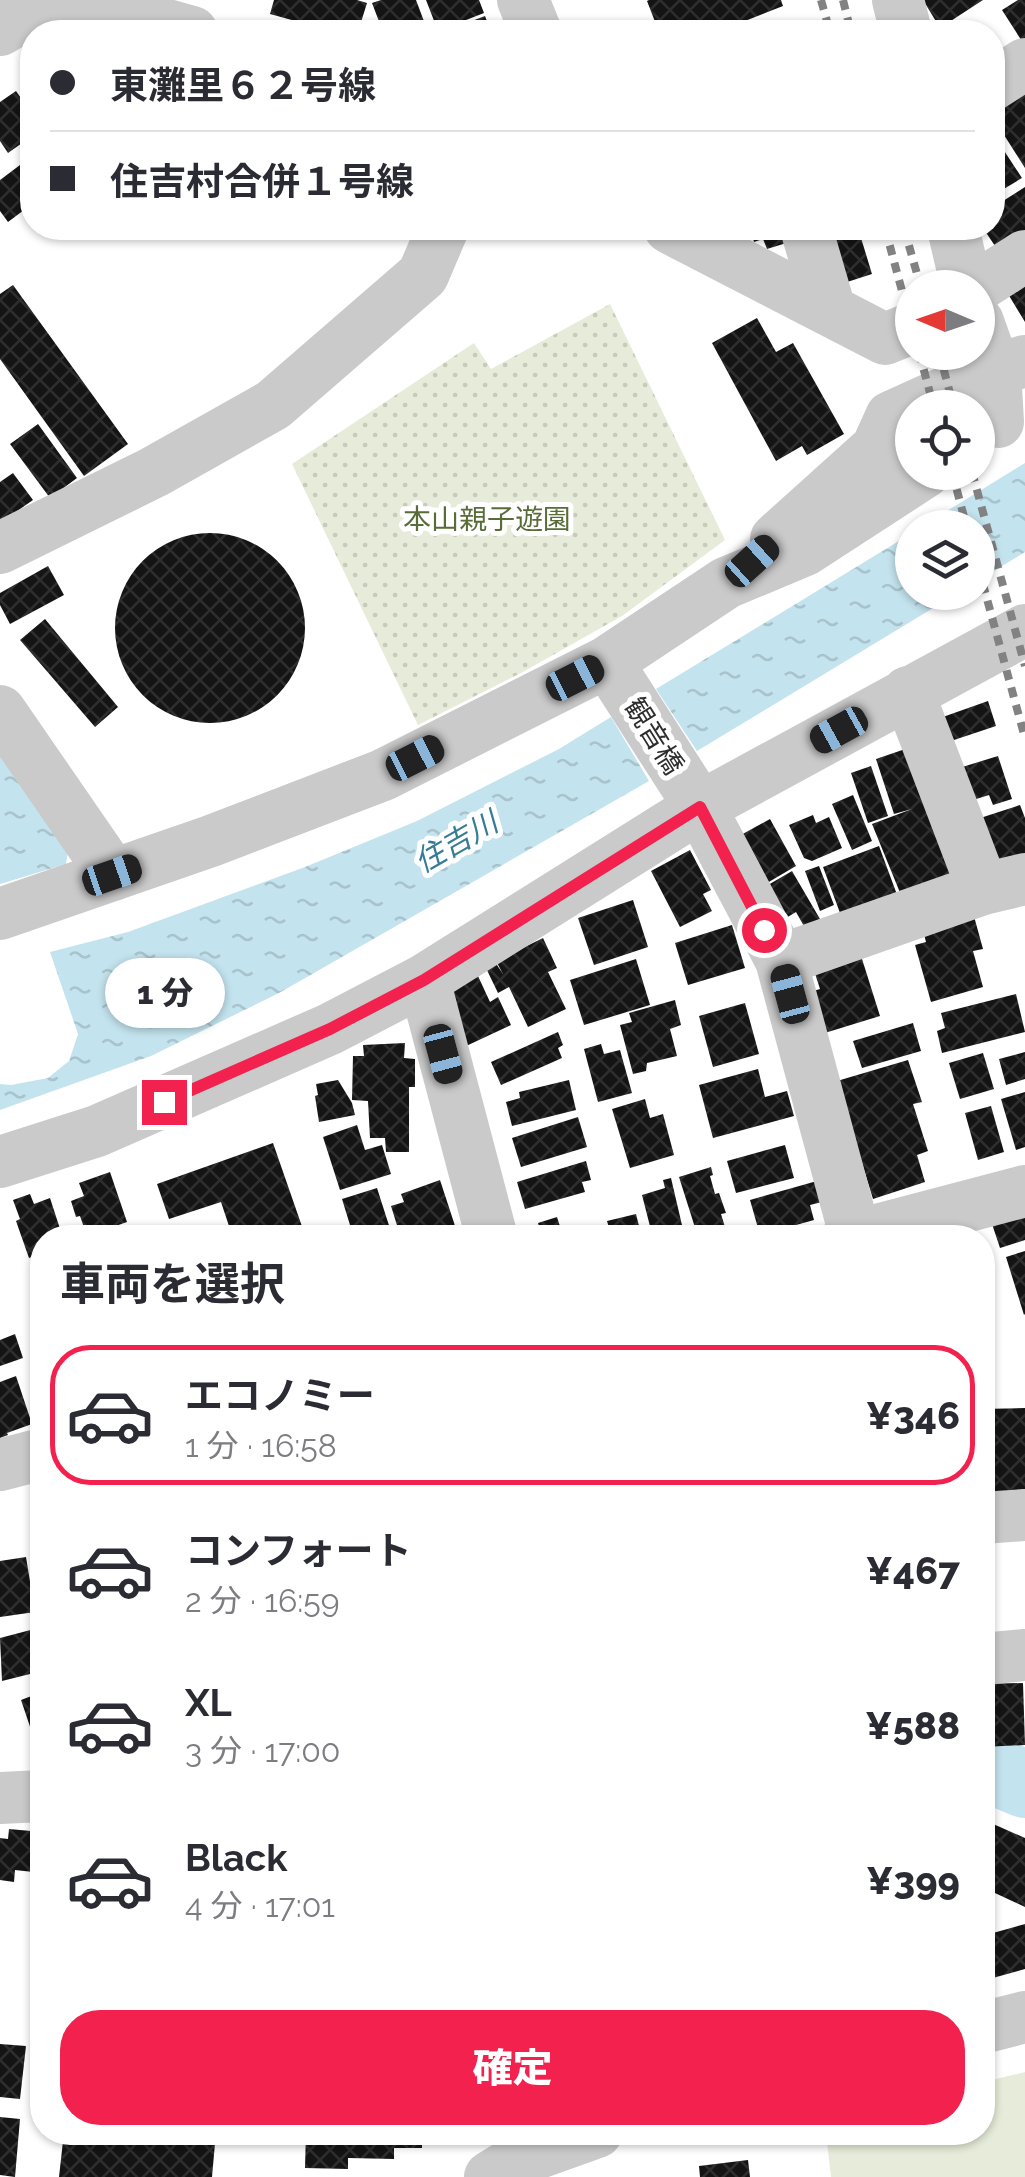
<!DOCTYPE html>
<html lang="ja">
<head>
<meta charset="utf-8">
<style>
  :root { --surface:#fff; --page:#f7f7f7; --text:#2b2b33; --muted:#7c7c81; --line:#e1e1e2; --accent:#f2214d }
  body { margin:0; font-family:Raleway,"Noto Sans JP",sans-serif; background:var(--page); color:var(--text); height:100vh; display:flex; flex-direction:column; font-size:38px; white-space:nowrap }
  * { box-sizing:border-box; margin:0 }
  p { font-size:32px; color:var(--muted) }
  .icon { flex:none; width:55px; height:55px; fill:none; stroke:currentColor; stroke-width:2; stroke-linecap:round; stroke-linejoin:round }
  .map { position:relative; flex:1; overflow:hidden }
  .panel { position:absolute; left:30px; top:1225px; width:965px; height:920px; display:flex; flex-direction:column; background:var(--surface); border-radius:40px; box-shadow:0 2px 8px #0004 }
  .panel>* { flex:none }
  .banner { position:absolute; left:20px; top:20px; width:985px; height:220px; border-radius:40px; box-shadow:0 2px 8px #0004; display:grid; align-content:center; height:220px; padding:0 30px; background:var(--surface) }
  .needle { width:65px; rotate:272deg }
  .controls { position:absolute; left:895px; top:270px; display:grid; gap:20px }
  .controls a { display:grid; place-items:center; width:100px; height:100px; border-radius:50%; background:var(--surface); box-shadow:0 2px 8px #0004; font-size:50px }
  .end { position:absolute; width:45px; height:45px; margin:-22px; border:12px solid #f2214d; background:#fff; box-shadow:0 0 0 5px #fff }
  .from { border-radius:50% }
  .bubble { position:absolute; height:70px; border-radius:35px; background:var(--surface); box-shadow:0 2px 8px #0004; font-size:32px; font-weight:800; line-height:70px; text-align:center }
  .car { position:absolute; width:30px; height:60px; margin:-30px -15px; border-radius:12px; box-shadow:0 0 8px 2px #0007; background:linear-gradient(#222 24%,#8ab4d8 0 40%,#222 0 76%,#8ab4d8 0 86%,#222 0) }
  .banner b { display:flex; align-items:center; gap:35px; height:95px; font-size:38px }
  .banner b+b { border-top:2px solid var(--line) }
  .banner i { width:25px; height:25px; background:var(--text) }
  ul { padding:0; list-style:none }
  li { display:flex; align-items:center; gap:30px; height:140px; margin:0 20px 15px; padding:0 10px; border:5px solid transparent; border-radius:40px }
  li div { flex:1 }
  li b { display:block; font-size:38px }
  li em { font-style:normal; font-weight:800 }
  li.on { border-color:var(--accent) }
  li>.icon { width:90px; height:90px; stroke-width:1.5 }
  h2 { padding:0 30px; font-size:45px; line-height:120px }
  .cta { display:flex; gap:20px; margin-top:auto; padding:20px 30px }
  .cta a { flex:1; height:115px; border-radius:40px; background:var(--accent); color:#fff; font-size:40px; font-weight:800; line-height:115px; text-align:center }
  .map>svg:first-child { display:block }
</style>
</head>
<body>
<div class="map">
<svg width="1025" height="2177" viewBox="0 0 1025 2177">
  <defs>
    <pattern id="green-dots" width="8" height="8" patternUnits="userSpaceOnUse" patternTransform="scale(2.5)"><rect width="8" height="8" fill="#e6ecd9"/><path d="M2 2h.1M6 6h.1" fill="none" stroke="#c6cbbb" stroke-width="1.8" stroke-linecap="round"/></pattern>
    <pattern id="water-ripples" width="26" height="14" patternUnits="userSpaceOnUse" patternTransform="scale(2.5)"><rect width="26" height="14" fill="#c3e3ee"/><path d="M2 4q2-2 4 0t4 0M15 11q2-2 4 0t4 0" fill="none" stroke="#a8c3cc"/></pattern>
    <pattern id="building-cross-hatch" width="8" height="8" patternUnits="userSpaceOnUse" patternTransform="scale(2.5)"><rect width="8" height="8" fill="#141414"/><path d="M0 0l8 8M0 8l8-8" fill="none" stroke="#2e2e2e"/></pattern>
  </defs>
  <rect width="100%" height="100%" fill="#fff"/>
  <!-- green -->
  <path fill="url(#green-dots)" d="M610,304L725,540L622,616L521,673L418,725L292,464L474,343L491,369Z"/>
  <!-- pitch -->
  <path fill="#e6ecd9" d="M1025,2072V2177H831L826,2133L982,2132L983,2082Z"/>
  <!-- water -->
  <path fill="url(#water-ripples)" d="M1025,463V552L978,581V528L921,527Z
    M912,533V592L958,593L697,751L656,689Z
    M611,717L649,781L279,993L151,1056L0,1110V1084L11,1085L48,1078L69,1061L78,1034L50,952L128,932L305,867L417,821L559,749Z
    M0,741L70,836L66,864L0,884Z"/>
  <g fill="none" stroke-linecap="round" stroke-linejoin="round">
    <!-- river -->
    <path stroke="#c3e3ee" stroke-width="68" d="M982,1766L1025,1784"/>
  </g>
  <!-- building -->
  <path fill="url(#building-cross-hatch)" d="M274,0H357L367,3L358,32H335L270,14Z
    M381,0H416L428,32H383L372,3Z
    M426,0H479L484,13L438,31Z
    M649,0H781L783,6L717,32H659L647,1Z
    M923,0H983L940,28Z
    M1018,0H1025V46L1002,10Z
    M485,16L491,32H443Z
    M1025,88V168L992,116V109Z
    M16,91L32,114V136L8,153L0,141V102Z
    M1001,146L1022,178L992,196V152Z
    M32,156V204L8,222L0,211V180Z
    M1025,187V239L1001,255L983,228H992V208Z
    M750,228H793L796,240L767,249L763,239L754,242Z
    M825,228H858L872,274L841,284Z
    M1025,283V322L1008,294Z
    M13,285L128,444L84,476L0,359V294Z
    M757,318L776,352L793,343L844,434L807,455L802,446L776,461L712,343Z
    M38,424L77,478L50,498L10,444Z
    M13,473L33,500L0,523V482Z
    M115 628a95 95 0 1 1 190 0a95 95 0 1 1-190 0Z
    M48,566L64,595L10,624L0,605V593Z
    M45,619L118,707L95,727L20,640Z
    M988,701L996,726L948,742L940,718Z
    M917,745L963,881L903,900L872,824L912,809L894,814L876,759Z
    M998,756L1012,799L993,805L989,795L970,801L959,768Z
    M871,766L888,816L868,823L851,773Z
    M853,795L872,841L852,850L832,804Z
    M1020,805L1025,818V862L989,874L971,821Z
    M813,815L816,823L829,817L842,848L812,861L804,858L789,825Z
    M770,819L796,866L757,889L730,841Z
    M879,846L899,900L843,921L823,867Z
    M690,850L711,890L703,894L712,911L680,927L651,871Z
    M819,866L834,905L820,911L805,871Z
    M792,871L820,919L805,928L796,912L786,918L768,885Z
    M633,900L648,947L594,965L578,918Z
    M972,909L983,949L973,951L983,987L931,1002L915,945L926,942L921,923Z
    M732,925L745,968L688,985L675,943Z
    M543,938L557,968L548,972L566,1009L528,1027L509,987L498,993L485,966L495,962L503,974L496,961Z
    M857,943L880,1016L815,1036L813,991L820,989L810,958Z
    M636,959L650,1005L584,1025L570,980Z
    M478,976L490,1002L498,997L511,1025L464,1047L440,994Z
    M1016,994L1025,1032L942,1053L937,1031L945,1028L941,1013Z
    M675,1000L681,1025L670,1029L677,1056L647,1063L646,1071L633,1074L620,1025L632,1022L629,1013Z
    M745,1003L759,1054L713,1067L699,1016Z
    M913,1023L921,1051L862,1068L853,1041Z
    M558,1032L563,1045L558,1048L562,1058L501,1085L491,1062Z
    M405,1043L404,1058L415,1059V1087H409V1152H386L385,1138H370L368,1101L352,1100L353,1056H364L363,1045Z
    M601,1044L604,1054L620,1050L632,1093L598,1102L584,1049Z
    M1025,1052V1079L1006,1085L999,1059Z
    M983,1053L994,1089L960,1099L949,1063Z
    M908,1060L922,1102L913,1104L928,1151L917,1155L925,1182L873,1199L837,1081Z
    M758,1069L765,1097L787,1091L794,1116L713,1138L699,1085Z
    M338,1080L352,1103L355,1115L319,1122L315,1096L318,1095L316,1084Z
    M569,1080L576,1110L512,1126L506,1102L520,1098L519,1092Z
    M1025,1092V1147L1016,1150L1001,1099Z
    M645,1099L650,1118L663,1114L674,1155L630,1168L612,1109Z
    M991,1106L1004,1152L978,1160L965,1113Z
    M578,1117L587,1147L521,1167L512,1138Z
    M357,1125L365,1150L382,1145L391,1174L340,1190L323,1137Z
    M273,1143L306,1238H233L221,1202L169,1219L157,1184Z
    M785,1145L794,1178L736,1193L727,1161Z
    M586,1161L591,1180L582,1182L585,1192L525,1209L517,1182Z
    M711,1167L713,1175L710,1176L715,1194L719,1193L726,1213L721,1214L725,1227L717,1229L720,1238H708L707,1234L698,1237L679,1177Z
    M110,1172L127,1222L87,1236L80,1216L76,1217L71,1201L84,1196L79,1183Z
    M671,1178L685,1238H653L642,1195L665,1188L663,1180Z
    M440,1180L459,1238H401L391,1206L404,1202L401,1194Z
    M817,1181L822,1202L810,1205L814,1220L760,1235L750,1200Z
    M377,1188L393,1238H354L342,1199Z
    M30,1194L34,1204L50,1198L63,1238H42V1253L29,1258L16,1221L20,1219L13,1200Z
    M636,1214L642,1238H612L607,1221Z
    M1025,1214V1240L1000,1248L992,1224Z
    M557,1217L563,1236L577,1232L579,1238H542L538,1223Z
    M1025,1251V1314L1024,1315L1006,1257Z
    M15,1334L23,1358L0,1366V1340Z
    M16,1376L32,1424L7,1433L8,1435L0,1438V1382Z
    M1025,1408V1491H982V1409Z
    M26,1557L35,1612L0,1617V1561Z
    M982,1584H990L992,1639H982Z
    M42,1627V1671L2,1681L0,1638Z
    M1023,1683L1025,1745L982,1747V1684Z
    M42,1692V1762L21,1700Z
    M982,1819L1025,1838V1907L982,1887Z
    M9,1829L42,1832V1873L15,1870L14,1882L0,1880V1838L8,1839Z
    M982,1901L993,1933L1025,1924V1969L982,1981Z
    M0,2044L26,2046L20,2099L0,2097Z
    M0,2117L20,2119L15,2177L0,2175Z
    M64,2132H216L212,2177H59Z
    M306,2132H422V2148H394V2159L348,2158V2169L305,2168Z
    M748,2160L750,2177H700L699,2166Z"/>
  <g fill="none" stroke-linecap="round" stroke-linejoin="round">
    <!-- minor -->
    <path stroke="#cacaca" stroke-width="52" d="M50,0L121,12L192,32
      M523,0L536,32
      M898,0L906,32
      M0,30L51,0
      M992,85L1025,64
      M670,228L885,339L912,328
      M806,228L830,310
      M953,228L967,288
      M975,288L1025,256
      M978,322L995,370L998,422
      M776,539L877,448L891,417L995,370L1025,361
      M0,548L154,472L273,405L423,275L443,228
      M607,662L700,807L781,960
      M908,692L983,889
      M0,711L113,875
      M0,914L211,841L383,775L607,662L726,583L805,550L925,472
      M424,980L492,1238
      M0,1162L97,1131L330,1029L424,980L700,807L1025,630
      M855,1235L781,960L983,889L1025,879
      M847,1238L1025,1191
      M0,1465L42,1454
      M982,1518L1025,1515
      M982,1659L1025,1655
      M0,1798L42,1796
      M982,2028L1025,2017
      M490,2177L516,2161L597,2132"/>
    <!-- rail -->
    <path stroke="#828282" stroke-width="8" stroke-dasharray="10 8" stroke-linecap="butt" d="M821,0L830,32
      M843,0L851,32
      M885,228L912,328
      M904,228L921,288
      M919,352L934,408
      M939,352L954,408
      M952,472L967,528
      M972,472L1025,666
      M978,566L1025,738"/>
  </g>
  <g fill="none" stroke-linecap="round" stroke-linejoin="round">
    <!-- route -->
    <path stroke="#f2214d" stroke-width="12" d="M164,1102L330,1029L424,980L700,807L764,930"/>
  </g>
  <g text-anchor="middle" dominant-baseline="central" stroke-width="10" stroke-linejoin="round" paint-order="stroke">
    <!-- park labels -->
    <g font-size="28" fill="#576c37" stroke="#fff">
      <text x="487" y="519">本山親子遊園</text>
    </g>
    <!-- street labels -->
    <g font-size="28" fill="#2d2d2d" stroke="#fff">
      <text transform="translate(654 736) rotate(58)">観音橋</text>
    </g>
    <!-- water labels -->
    <g font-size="30" font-style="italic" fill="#357d95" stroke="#fff">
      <text transform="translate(456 842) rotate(-30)">住吉川</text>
    </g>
  </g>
</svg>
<div class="controls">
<a><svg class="needle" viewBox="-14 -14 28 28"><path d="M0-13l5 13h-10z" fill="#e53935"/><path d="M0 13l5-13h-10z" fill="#7c7c81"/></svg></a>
<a><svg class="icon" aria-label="locate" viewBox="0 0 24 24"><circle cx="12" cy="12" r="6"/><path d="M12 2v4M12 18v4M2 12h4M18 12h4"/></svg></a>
<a><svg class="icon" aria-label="layers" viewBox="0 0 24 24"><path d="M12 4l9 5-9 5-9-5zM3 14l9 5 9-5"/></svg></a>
</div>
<i class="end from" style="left:764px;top:930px"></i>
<i class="end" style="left:164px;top:1102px"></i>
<div class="bubble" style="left:105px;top:958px;width:120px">1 分</div>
<i class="car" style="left:752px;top:561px;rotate:48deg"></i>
<i class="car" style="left:575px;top:678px;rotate:63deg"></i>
<i class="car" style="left:839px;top:730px;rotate:241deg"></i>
<i class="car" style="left:415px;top:758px;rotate:63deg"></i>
<i class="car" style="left:112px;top:875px;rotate:71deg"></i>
<i class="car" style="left:790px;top:994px;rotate:345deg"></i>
<i class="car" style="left:443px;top:1054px;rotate:165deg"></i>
<div class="banner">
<b><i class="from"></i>東灘里６２号線</b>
<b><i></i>住吉村合併１号線</b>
</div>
<section class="panel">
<h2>車両を選択</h2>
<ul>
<li class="on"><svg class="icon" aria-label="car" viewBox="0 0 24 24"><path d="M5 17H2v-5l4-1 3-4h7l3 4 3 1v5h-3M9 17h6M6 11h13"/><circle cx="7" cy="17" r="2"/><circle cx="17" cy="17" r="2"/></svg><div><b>エコノミー</b><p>1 分 · 16:58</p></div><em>¥346</em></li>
<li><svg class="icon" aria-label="car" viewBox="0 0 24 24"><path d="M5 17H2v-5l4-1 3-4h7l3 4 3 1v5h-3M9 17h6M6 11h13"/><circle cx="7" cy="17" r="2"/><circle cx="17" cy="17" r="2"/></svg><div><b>コンフォート</b><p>2 分 · 16:59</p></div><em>¥467</em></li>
<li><svg class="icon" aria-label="car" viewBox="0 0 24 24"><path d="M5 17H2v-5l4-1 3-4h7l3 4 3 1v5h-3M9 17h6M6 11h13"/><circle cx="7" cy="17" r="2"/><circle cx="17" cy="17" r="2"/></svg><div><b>XL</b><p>3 分 · 17:00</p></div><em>¥588</em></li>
<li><svg class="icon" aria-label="car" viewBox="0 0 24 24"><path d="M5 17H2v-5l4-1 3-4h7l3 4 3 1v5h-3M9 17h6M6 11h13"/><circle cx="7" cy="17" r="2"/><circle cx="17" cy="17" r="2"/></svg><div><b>Black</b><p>4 分 · 17:01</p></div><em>¥399</em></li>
</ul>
<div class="cta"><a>確定</a></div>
</section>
</div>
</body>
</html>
